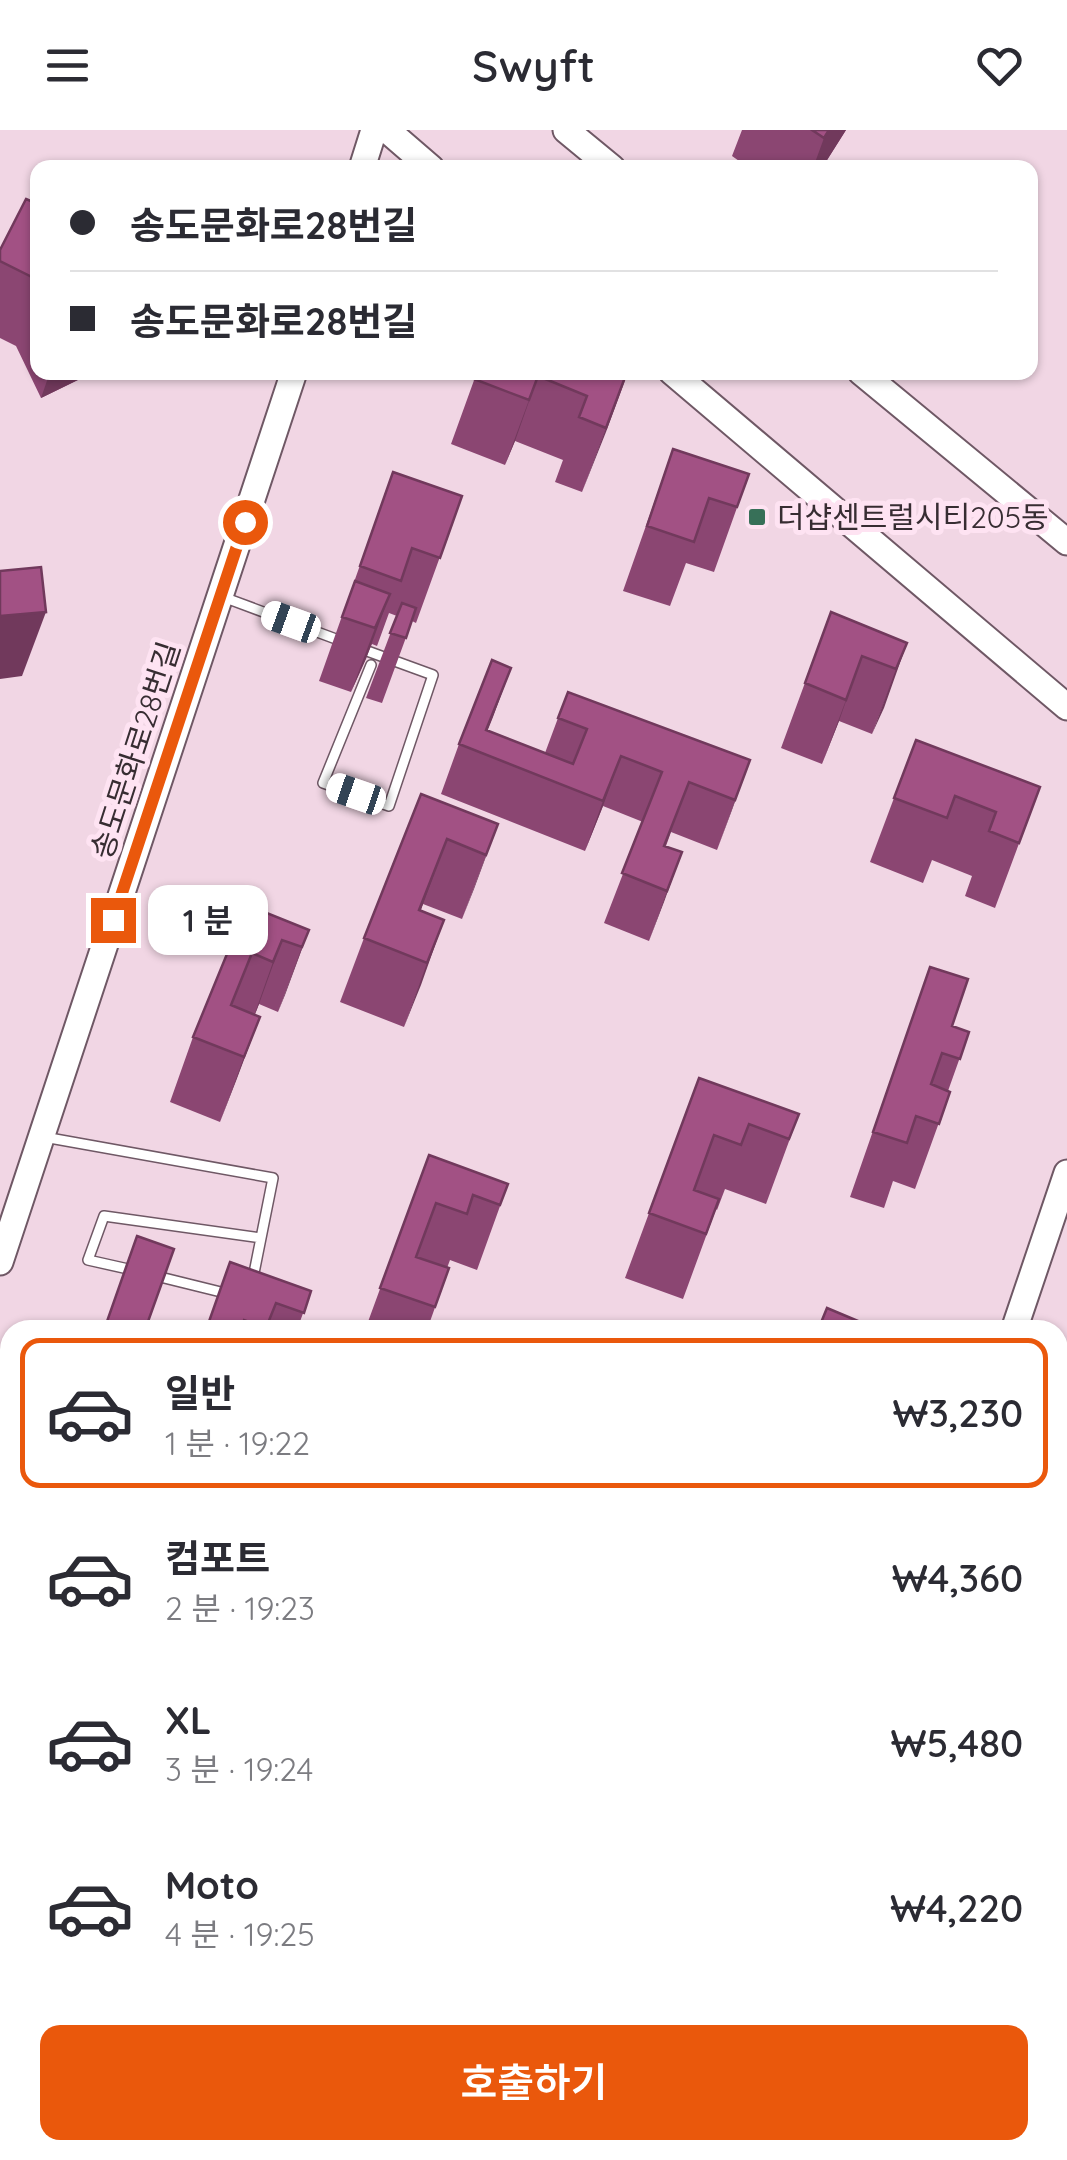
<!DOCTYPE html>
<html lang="ko">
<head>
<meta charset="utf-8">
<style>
  :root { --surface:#fff; --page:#f7f7f7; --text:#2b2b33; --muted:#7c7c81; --line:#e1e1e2; --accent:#ea580c }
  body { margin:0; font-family:Quicksand,"Noto Sans KR",sans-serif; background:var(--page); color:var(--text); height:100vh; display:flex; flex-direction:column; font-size:38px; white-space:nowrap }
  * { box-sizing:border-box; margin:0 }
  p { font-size:32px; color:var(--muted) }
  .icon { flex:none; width:55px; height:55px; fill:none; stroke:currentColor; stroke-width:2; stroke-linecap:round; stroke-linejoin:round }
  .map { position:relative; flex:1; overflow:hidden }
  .sheet { position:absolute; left:0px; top:1190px; width:1068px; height:840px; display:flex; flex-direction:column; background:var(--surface); border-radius:30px 30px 0 0; box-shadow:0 2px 8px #0004 }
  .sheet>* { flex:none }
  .guide { position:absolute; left:30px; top:30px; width:1008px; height:220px; border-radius:20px; box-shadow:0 2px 8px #0004; display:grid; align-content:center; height:220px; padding:0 40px; background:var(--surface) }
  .end { position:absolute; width:45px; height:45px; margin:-22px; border:12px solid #ea580c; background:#fff; box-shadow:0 0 0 5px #fff }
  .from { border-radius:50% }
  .bubble { position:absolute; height:70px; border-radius:20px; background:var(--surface); box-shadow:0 2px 8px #0004; font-size:32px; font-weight:600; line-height:70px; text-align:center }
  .car { position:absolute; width:30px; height:60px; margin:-30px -15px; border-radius:12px; box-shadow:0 0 8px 2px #0007; background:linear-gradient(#fff 24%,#345 0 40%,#fff 0 76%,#345 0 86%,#fff 0) }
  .guide b { display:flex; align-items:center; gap:35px; height:95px; font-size:38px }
  .guide b+b { border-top:2px solid var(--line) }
  .guide i { width:25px; height:25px; background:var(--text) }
  ul { padding:18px 0 0; list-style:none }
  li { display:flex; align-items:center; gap:30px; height:150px; margin:0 20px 15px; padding:0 20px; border:5px solid transparent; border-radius:20px }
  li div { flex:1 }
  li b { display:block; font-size:38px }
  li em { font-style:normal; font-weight:600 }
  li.active { border-color:var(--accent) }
  li>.icon { width:90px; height:90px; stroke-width:1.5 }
  .button { display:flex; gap:20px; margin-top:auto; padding:20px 40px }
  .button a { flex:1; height:115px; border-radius:20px; background:var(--accent); color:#fff; font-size:40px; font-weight:600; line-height:115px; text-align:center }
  header { display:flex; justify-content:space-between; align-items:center; height:130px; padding:0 40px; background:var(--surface); font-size:45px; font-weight:600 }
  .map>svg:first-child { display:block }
</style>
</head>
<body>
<header><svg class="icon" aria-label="menu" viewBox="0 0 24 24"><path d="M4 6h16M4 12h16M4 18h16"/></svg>Swyft<svg class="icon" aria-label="heart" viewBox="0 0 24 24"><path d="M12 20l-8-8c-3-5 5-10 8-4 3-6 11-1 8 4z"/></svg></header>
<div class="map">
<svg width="1067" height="2030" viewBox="0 0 1067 2030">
  <rect width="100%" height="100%" fill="#f1d6e4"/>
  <!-- green -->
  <path fill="#fabadf" d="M1067,1472V1928L1058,1956V1500Z
    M883,2020H1036L1032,2030H880Z"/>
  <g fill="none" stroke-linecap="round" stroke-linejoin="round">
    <defs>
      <path id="lane" d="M223,467L344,512
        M359,518L433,545L389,676L323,653L371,535
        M44,1007L273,1048L252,1153
        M137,1141L88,1130L104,1086L261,1108
        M152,1145L229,1164
        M0,1881L10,1886
        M0,1969L4,1971L10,1967"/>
      <path id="secondary" d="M387,0L431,38
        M566,0L612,38
        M362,38L374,0
        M672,242L1067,577
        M861,242L1067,412
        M0,1132L294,242
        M1014,1200L1067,1043
        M1058,1271L1067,1242
        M735,2030L739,2020
        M804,2030L807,2020"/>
    </defs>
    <!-- lane casing -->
    <use href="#lane" stroke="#6f5865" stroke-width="12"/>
    <!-- secondary casing -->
    <use href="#secondary" stroke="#6f5865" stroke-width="29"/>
    <!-- lane -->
    <use href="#lane" stroke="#fff" stroke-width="9"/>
    <!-- secondary -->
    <use href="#secondary" stroke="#fff" stroke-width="25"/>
  </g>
  <!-- wall -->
  <path fill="#8b4672" d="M742,0H846L822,38H749L732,26Z
    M38,74V242H86L84,247L41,268L16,216L0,208V120Z
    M477,242H628L582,362L555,352L563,330L515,311L505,335L451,314Z
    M673,319L749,344L714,442L686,433L670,476L623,461Z
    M393,342L462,366L416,493L412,491L382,573L366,568L397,486L389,483L377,516L372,514L351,562L319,551Z
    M831,482L907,513L872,604L839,591L822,634L781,618Z
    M558,588L750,630L717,720L671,702L666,716L682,722L649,811L604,793L643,692L603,676L585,721L441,664L459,614L545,623Z
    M1040,657L995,778L965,766L972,746L932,730L923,753L870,732L894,668Z
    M421,664L498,694L462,789L423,774L421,780L444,790L404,897L340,872L364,808Z
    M247,775L309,800L278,882L259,874L255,884L260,887L220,992L170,972L193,907Z
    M930,837L952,896L969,902L948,961L950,962L915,1059L893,1051L884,1078L850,1067Z
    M699,948L799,984L766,1074L725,1059L717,1080L716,1079L683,1169L625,1148Z
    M429,1025L508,1054L477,1140L450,1130L447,1138H449L427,1200H365Z
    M230,1132L311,1161L297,1200H206Z
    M0,1548L10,1552V1751L0,1747Z
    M303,2020H410L406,2030H300Z"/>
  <!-- shaded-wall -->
  <path fill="#71395c" d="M829,0H846L822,38H813L824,8Z
    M50,242H86L84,247L41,268Z
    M628,242L606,302L582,362L606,298Z
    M538,246L515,311L505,335L529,270Z
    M390,464L366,529L351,562L375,498Z
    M46,482L22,546L0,549V486Z
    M907,513L884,578L872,604L896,539Z
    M862,526L839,591L822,634L846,570Z
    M511,538L493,587L479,622H478Z
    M621,626L603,676L585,721L603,671Z
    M750,630L732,680L717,720L735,670Z
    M498,694L474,759L462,789L486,725Z
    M447,709L423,774L404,823L419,780Z
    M682,722L664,772L649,811L667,761Z
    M444,790L421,855L404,897L427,833Z
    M309,800L285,865L278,882L302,817Z
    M282,810L259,874L250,897L273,832Z
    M260,887L236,951L220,992L244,927Z"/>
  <!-- building -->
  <path fill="#a25184" stroke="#71395c" stroke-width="2.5" d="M812,0H829L824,8Z
    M26,69L38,74V150L0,131V120Z
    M477,242H627L606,298L579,287L587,266L538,246L529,270L474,249Z
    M673,319L749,344L737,377L709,368L694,412L647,396Z
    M393,342L462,366L440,428L412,418L401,451L360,436Z
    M41,437L46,482L0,486V441Z
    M355,451L390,464L375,498L342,487Z
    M402,473L416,478L406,508L390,503Z
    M831,482L907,513L896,539L862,526L846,570L805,553Z
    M492,530L511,538L486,600L573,634L587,599L558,588L568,562L750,630L735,670L689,652L664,716L682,722L667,761L622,743L662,642L621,626L603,671L459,614Z
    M916,610L1040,657L1019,713L989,701L996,682L955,666L947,688L894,668Z
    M421,664L498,694L486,725L447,709L419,780L444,790L427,833L364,808Z
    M247,775L309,800L302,817L282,810L273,832L252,823L231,875L260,887L244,927L193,907Z
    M930,837L968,849L952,896L969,902L960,929L942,923L931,954L950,962L939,994L916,986L907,1013L873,1002Z
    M699,948L799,984L789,1009L749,994L741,1015L714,1005L694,1060L719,1069L706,1104L649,1083Z
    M429,1025L508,1054L500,1075L473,1065L467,1084L436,1073L416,1127L449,1138L435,1177L380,1158Z
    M137,1106L174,1119L145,1200H104Z
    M230,1132L311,1161L304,1183L276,1173L266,1198L244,1190L240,1200H206Z
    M827,1178L865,1194L862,1200H818Z
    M0,1548L10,1552V1706L0,1702Z
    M64,2020H161L158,2030H61Z
    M550,2020H597L594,2030H546Z"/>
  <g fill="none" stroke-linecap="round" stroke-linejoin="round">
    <!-- route -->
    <path stroke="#ea580c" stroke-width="12" d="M113,790L245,392"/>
  </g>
  <!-- markers -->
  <rect fill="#377058" stroke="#fee3f2" stroke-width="4" x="747" y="377" width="20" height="20" rx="5"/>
  <g text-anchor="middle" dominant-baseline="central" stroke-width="10" stroke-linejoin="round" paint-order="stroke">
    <!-- poi labels -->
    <g font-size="30" fill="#372d32" stroke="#fee3f2" text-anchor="start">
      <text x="777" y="387">더샵센트럴시티205동</text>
    </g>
    <!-- street labels -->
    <g font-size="30" fill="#372d32" stroke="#fee3f2">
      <text transform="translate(135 620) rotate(-72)">송도문화로28번길</text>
    </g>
  </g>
</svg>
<i class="end from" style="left:245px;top:392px"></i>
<i class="end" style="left:113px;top:790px"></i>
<div class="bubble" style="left:148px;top:755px;width:120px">1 분</div>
<i class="car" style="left:291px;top:492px;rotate:290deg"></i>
<i class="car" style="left:356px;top:664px;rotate:289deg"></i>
<div class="guide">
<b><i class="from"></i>송도문화로28번길</b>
<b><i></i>송도문화로28번길</b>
</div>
<section class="sheet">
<ul>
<li class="active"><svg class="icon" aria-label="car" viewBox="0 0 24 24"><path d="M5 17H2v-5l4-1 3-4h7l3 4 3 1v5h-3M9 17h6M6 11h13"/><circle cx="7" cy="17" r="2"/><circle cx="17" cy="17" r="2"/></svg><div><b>일반</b><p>1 분 · 19:22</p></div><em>₩3,230</em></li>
<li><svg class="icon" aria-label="car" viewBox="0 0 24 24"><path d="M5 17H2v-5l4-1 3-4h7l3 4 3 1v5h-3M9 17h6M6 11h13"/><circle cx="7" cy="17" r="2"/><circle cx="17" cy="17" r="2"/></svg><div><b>컴포트</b><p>2 분 · 19:23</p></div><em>₩4,360</em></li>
<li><svg class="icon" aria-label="car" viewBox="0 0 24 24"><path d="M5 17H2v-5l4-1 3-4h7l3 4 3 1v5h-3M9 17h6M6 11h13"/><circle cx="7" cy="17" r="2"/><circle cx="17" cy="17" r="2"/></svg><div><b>XL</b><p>3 분 · 19:24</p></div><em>₩5,480</em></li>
<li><svg class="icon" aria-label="car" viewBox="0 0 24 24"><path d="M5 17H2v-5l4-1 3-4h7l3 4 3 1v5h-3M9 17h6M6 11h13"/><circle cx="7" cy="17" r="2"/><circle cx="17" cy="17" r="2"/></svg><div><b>Moto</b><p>4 분 · 19:25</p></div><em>₩4,220</em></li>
</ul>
<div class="button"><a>호출하기</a></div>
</section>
</div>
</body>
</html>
